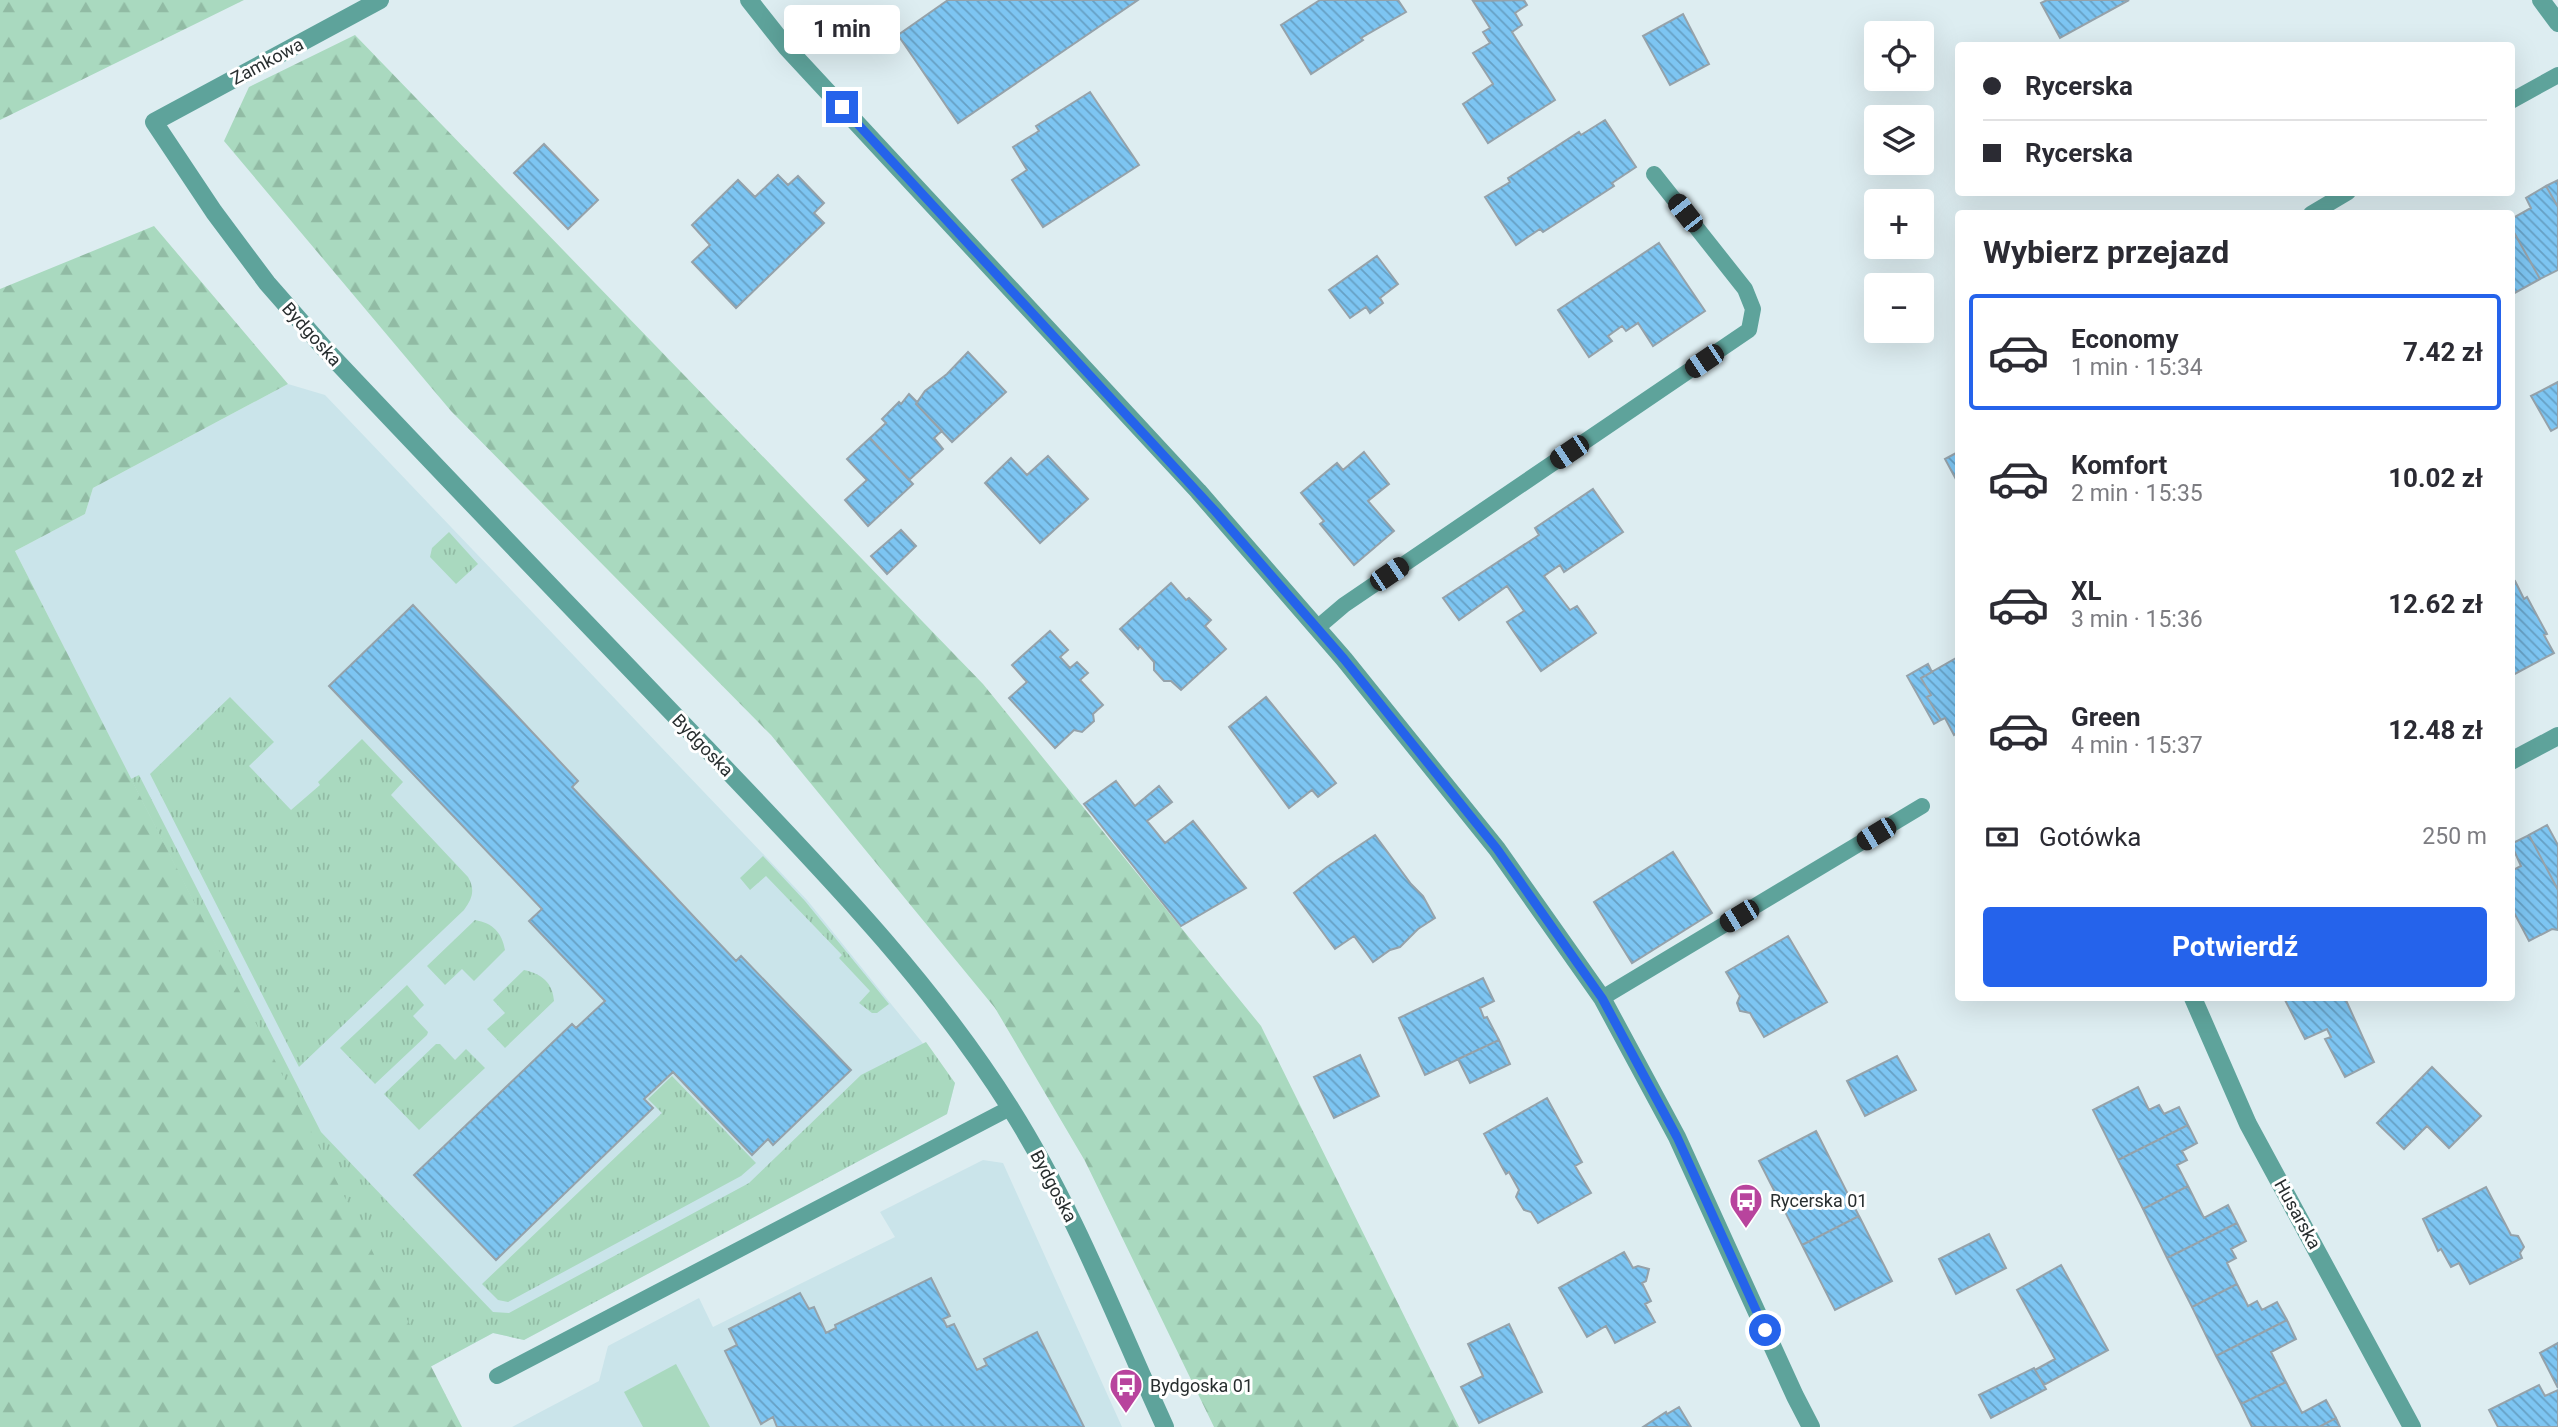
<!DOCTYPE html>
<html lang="pl">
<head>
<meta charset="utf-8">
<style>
  :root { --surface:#fff; --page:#f7f7f7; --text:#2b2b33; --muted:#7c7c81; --line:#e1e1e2; --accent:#2563eb }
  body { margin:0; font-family:Roboto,sans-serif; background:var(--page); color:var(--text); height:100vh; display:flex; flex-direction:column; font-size:26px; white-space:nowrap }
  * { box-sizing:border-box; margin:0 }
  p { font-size:23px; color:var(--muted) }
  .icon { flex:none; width:38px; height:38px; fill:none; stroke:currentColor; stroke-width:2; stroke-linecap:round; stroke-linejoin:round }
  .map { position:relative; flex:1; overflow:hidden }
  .drawer { position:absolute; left:1955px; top:210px; width:560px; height:791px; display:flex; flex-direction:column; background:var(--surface); border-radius:7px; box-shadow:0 7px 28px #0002 }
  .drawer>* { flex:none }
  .top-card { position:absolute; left:1955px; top:42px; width:560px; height:154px; border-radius:7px; box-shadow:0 7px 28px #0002; display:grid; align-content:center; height:154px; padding:0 28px; background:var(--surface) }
  .fabs { position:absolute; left:1864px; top:21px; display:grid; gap:14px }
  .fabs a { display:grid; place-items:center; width:70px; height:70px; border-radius:7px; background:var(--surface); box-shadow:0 7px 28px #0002; font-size:35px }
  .end { position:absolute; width:32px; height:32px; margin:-16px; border:9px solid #2563eb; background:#fff; box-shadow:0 0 0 4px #fff }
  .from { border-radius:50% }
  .bubble { position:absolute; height:49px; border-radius:7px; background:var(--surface); box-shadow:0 7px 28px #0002; font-size:23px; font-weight:700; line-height:49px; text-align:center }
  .car { position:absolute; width:21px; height:42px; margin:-21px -10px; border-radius:9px; box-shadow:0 0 5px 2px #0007; background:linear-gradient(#222 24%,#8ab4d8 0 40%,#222 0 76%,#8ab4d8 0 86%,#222 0) }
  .top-card b { display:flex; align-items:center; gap:24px; height:66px; font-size:26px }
  .top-card b+b { border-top:2px solid var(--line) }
  .top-card i { width:18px; height:18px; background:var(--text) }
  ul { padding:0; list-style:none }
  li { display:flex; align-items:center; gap:21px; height:116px; margin:0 14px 10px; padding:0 14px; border:4px solid transparent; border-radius:7px }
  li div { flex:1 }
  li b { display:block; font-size:26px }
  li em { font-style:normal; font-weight:700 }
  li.active { border-color:var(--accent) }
  li>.icon { width:63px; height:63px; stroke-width:1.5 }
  h2 { padding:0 28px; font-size:32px; line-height:84px }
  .pay { display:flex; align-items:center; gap:18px; height:77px; padding:0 28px; font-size:26px }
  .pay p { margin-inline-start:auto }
  .button { display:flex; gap:14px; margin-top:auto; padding:14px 28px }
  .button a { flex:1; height:80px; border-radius:7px; background:var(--accent); color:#fff; font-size:28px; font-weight:700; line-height:80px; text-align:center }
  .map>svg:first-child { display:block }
</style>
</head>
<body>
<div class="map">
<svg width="2558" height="1427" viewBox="0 0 2558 1427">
  <defs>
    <pattern id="grass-tufts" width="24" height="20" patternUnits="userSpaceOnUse" patternTransform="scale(1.75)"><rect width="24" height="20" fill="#a9d9bf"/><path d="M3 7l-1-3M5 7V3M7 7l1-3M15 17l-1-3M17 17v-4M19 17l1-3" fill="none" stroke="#91bba4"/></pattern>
    <pattern id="forest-firs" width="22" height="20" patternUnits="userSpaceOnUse" patternTransform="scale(1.75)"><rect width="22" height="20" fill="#a9d9bf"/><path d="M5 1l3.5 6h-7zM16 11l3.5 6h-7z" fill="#91bba4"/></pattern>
    <pattern id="building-back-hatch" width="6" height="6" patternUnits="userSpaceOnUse" patternTransform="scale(1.75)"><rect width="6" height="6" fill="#7dc5f2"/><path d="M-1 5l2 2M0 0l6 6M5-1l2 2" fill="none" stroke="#66a0c4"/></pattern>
  </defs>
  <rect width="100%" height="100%" fill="#ddedf1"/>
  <!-- built -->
  <path fill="#cae4ea" d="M288,384L325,395L807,900L955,1083L947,1114L524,1340L493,1333L430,1367L15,551L85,514L93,488Z
    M983,1160L1003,1163L1122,1427H512L599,1381L608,1346L699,1298L713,1327L895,1237L880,1212Z"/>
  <!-- grass -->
  <path fill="url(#grass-tufts)" d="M449,532L478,564L456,584L430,557L432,548Z
    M230,697L274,742L249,766L291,810L320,785L318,782L362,739L403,782L391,795L468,877C475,889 473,898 464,910L299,1067L150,774Z
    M139,775L321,1132L493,1312L509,1313L749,1183L861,1075L926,1042L955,1083L947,1114L524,1340L493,1333L430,1367L131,779Z
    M763,856L805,901L889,1004L877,1013H872L859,1003L870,991L839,958L842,955L766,876L750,890L740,878Z
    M475,920C493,923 502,933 505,950L474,981L462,969L445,985L427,966Z
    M524,970C542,974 553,983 554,1001L505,1048L487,1029L505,1013L493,1000Z
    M407,985L424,1005L413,1016L428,1032L427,1035L375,1084L340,1048Z
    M436,1044H440L455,1060L466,1049L485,1068L419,1130L384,1094Z
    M672,1076L756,1163L741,1176L508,1302L498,1300L482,1284L662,1113L648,1099Z"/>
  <!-- forest -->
  <path fill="url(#forest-firs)" d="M0,0H244L0,120Z
    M355,35L983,684L1261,1026L1459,1427H1214L1085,1161L995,1008L771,735L451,411L224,141L249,87Z
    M154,226L288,384L93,488L85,514L15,551L462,1427H0V289Z"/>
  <!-- pitch -->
  <path fill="#a9d9bf" d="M676,1364L710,1427H643L624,1392Z"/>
  <!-- building -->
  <path fill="url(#building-back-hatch)" stroke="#95a2aa" stroke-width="2" d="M948,0H1138L958,123L898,35Z
    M1320,0H1398L1406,12L1361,38L1363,40L1311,74L1281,25Z
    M1524,0L1527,5L1515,13L1522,25L1512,32L1555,100L1488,143L1463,104L1493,84L1473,53L1490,43L1483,32L1490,28L1473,1Z
    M2047,0H2129L2060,38L2041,3Z
    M1683,14L1709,64L1670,85L1643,36Z
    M1090,92L1139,165L1043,227L1012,180L1027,170L1013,147L1039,131L1036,126Z
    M1605,120L1636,167L1612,183L1614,186L1543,232L1540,229L1516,245L1485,197L1510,182L1508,178L1579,132L1581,135Z
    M544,144L598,200L568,229L514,173Z
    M778,175L788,185L798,176L824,203L814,213L824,223L736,308L692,262L710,245L692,225L738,180L755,197Z
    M2558,180V207L2546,186Z
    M2546,186L2558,207V270L2540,279L2511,227V219L2531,208L2526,198Z
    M2511,227L2540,279L2511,295Z
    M1659,243L1705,311L1653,346L1638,323L1626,331L1622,326L1608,336L1612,341L1589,357L1558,310Z
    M1377,256L1398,284L1380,298L1383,303L1370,313L1366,307L1350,318L1329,290Z
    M968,352L1006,392L952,442L916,404L925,391L947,374Z
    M2558,382V427L2551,431L2531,396Z
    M909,394L917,402L916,404L942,431L934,438L943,449L909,480L870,438L886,423L882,419L899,402L901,404Z
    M870,438L913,484L868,526L845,500L867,480L847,459Z
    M1364,452L1389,484L1368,501L1394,531L1354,565L1320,524L1324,521L1301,493L1337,463L1343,470Z
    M1958,452V483L1945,459Z
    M1048,456L1088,499L1040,543L985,483L1011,458L1027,475Z
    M1593,489L1623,532L1564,572L1560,565L1544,576L1570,610L1577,606L1596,633L1541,671L1507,622L1524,611L1507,586L1459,620L1443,598L1539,535L1535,528Z
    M901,530L916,546L887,574L871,556Z
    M2515,581L2524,599L2527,597L2547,634L2544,635L2554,653L2511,676V583Z
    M1171,583L1186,600L1189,598L1211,620L1205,626L1226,649L1181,690L1171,681H1164L1154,670V662L1140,646L1138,649L1120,629Z
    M413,605L578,781L572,787L696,919L736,961L741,956L851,1070L773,1145L768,1139L752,1155L673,1072L644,1099L653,1108L496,1260L414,1175L572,1024L576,1028L605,1001L529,921L542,909L329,686Z
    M1050,631L1068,650L1060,657L1070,668L1077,662L1088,673L1080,680L1103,705L1093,714L1094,721L1082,732L1074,730L1055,748L1009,698L1027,682L1012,665Z
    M1958,657V732L1954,735L1945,718L1941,720L1927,697L1931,695L1921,678Z
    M1928,664L1932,672L1921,678L1931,695L1927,697L1941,720L1934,724L1907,676Z
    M1266,697L1336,783L1318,797L1312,790L1289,808L1229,727Z
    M1116,781L1135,806L1159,786L1172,802L1147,821L1165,843L1193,821L1246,888L1181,926L1084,804Z
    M2547,825L2558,845V890L2529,835Z
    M1375,835L1411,884L1423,896L1435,918L1418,929L1400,947L1390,950L1373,962L1354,936L1335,949L1294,893L1327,867Z
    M2529,835L2558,890V930L2552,929L2529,941L2511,907V871L2521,866L2511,844Z
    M1673,852L1712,913L1632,963L1594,902Z
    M1788,936L1827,1002L1764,1037L1750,1013L1740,1011L1737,1003L1740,996L1726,972Z
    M1483,978L1494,1001L1480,1008L1484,1018L1487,1017L1499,1040L1425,1075L1399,1018Z
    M2284,998H2345L2374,1062L2345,1077L2325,1039L2331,1037L2327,1029L2305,1039Z
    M1499,1040L1510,1064L1470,1083L1458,1059Z
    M1360,1055L1379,1096L1334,1118L1314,1077Z
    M1897,1056L1916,1090L1865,1116L1847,1081Z
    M2432,1067L2481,1116L2449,1148L2427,1126L2404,1149L2377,1123Z
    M2138,1087L2149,1110L2159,1105L2164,1114L2179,1107L2188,1125L2118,1160L2093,1110Z
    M1547,1098L1582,1162L1575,1166L1591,1193L1538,1223L1531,1212L1524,1210L1516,1197L1519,1190L1509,1172L1506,1174L1484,1134Z
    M2188,1125L2197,1143L2182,1151L2187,1160L2177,1165L2188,1186L2143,1209L2118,1160Z
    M1816,1131L1859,1216L1802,1245L1759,1161Z
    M2188,1186L2204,1218L2228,1205L2237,1223L2167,1258L2143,1209Z
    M2486,1187L2511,1235L2518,1236L2524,1247L2520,1253L2522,1258L2470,1284L2459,1263L2451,1267L2441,1249L2438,1251L2423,1219Z
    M1859,1216L1892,1281L1835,1310L1802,1245Z
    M2237,1223L2246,1241L2231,1249L2236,1258L2227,1263L2237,1284L2192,1307L2167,1258Z
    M1989,1234L2006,1268L1956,1294L1939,1259Z
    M1624,1252L1633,1268L1638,1266L1649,1269L1646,1281L1642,1283L1651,1301L1645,1304L1655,1322L1615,1343L1606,1326L1587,1337L1559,1288Z
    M2061,1265L2108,1350L2044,1385L2035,1370L2055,1359L2017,1290Z
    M931,1278L950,1316L943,1319L947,1327L954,1324L977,1370L987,1365L984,1359L1037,1332L1084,1427H777L773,1417L761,1424L725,1351L737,1345L729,1329L800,1293L809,1309L814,1307L826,1333L836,1328L835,1325Z
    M2237,1284L2248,1306L2257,1301L2262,1310L2277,1302L2287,1320L2216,1356L2192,1307Z
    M2287,1320L2296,1339L2271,1352L2286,1382L2241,1404L2216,1356Z
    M1509,1324L1542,1392L1479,1423L1461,1387L1483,1376L1468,1344Z
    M2558,1343V1388L2540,1353Z
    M2034,1368L2046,1389L1991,1418L1979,1395Z
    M2286,1382L2302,1413L2326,1400L2336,1418L2319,1427H2252L2241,1404Z
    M2539,1385L2545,1396L2558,1390V1427H2498L2489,1410Z
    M1679,1407L1691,1427H1643L1666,1412L1667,1414Z
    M2336,1418L2340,1427H2319Z"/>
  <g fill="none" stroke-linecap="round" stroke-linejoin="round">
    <!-- service -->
    <path stroke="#5ea39b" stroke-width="16" d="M2511,101L2558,75
      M2311,214L2348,192
      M1317,628L1344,605L1749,330L1753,309L1745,289L1654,174
      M1602,998L1922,806
      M497,1376L1010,1108"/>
    <!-- minor -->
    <path stroke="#5ea39b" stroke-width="18" d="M380,0L154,122L214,212L267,283L324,348C451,483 579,615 707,749C815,863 927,975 1011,1109C1074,1209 1116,1320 1165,1427
      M749,0L787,48L1198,491L1344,659L1497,849L1602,998L1677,1137L1795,1396L1811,1427
      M2541,0L2558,23
      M2511,761L2558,736
      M2193,998L2248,1124L2412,1427"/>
  </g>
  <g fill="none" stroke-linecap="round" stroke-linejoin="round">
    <!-- route -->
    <path stroke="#2563eb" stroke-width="9" d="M842,107L1215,511L1344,659L1497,849L1602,998L1677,1137L1765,1330"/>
  </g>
  <!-- icons -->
  <defs>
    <symbol id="bus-pin" viewBox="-11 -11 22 30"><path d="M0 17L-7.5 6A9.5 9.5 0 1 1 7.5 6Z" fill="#b8449d" stroke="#fff"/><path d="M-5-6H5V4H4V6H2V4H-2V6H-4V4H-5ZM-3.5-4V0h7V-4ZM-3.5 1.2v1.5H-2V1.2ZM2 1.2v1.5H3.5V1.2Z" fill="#fff"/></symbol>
  </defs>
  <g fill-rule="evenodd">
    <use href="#bus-pin" x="1727" y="1181" width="38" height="52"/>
    <use href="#bus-pin" x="1107" y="1366" width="38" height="52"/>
  </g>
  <g text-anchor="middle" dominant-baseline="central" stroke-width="6" stroke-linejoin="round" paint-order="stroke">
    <!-- street labels -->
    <g font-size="18" fill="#282e2f" stroke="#fff">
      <text transform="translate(267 61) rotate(-28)">Zamkowa</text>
      <text transform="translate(312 334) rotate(48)">Bydgoska</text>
      <text transform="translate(703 745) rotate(46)">Bydgoska</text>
      <text transform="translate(1054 1186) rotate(62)">Bydgoska</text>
      <text transform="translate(2298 1214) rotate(61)">Husarska</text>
    </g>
    <!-- poi labels -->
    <g font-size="18" fill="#282e2f" stroke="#fff" text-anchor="start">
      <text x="1770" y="1200">Rycerska 01</text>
      <text x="1150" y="1385">Bydgoska 01</text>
    </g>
  </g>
</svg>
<div class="fabs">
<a><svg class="icon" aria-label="locate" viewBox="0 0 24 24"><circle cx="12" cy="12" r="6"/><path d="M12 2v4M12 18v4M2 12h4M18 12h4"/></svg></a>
<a><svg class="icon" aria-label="layers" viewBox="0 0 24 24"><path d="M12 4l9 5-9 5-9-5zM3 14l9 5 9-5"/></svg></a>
<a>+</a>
<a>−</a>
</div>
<i class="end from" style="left:1765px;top:1330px"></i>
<i class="end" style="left:842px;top:107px"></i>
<div class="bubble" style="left:784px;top:5px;width:116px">1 min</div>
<i class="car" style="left:1685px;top:213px;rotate:322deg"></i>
<i class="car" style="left:1704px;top:361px;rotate:236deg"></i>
<i class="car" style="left:1569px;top:452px;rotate:236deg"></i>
<i class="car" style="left:1389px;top:574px;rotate:56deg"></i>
<i class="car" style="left:1876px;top:834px;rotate:239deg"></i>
<i class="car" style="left:1739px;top:916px;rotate:239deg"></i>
<div class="top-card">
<b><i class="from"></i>Rycerska</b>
<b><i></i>Rycerska</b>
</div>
<section class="drawer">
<h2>Wybierz przejazd</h2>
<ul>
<li class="active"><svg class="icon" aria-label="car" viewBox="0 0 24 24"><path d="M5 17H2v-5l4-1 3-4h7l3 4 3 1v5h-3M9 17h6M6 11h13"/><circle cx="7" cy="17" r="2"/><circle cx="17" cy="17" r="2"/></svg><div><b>Economy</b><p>1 min · 15:34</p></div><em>7.42 zł</em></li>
<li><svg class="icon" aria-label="car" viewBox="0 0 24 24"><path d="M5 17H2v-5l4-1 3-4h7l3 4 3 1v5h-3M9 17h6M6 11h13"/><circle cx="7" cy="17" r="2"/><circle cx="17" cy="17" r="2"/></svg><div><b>Komfort</b><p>2 min · 15:35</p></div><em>10.02 zł</em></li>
<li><svg class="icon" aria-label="car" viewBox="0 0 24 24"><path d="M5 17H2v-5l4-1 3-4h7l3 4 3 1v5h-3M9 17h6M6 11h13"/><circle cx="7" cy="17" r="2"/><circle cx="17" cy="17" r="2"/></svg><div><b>XL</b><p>3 min · 15:36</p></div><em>12.62 zł</em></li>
<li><svg class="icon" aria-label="car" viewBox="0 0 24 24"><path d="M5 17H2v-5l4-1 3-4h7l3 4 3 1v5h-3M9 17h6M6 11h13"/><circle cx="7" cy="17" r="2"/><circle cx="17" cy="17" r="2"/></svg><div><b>Green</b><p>4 min · 15:37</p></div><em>12.48 zł</em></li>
</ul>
<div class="pay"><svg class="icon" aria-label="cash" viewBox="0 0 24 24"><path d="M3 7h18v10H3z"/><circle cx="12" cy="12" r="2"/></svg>Gotówka<p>250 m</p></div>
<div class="button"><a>Potwierdź</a></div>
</section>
</div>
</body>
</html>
